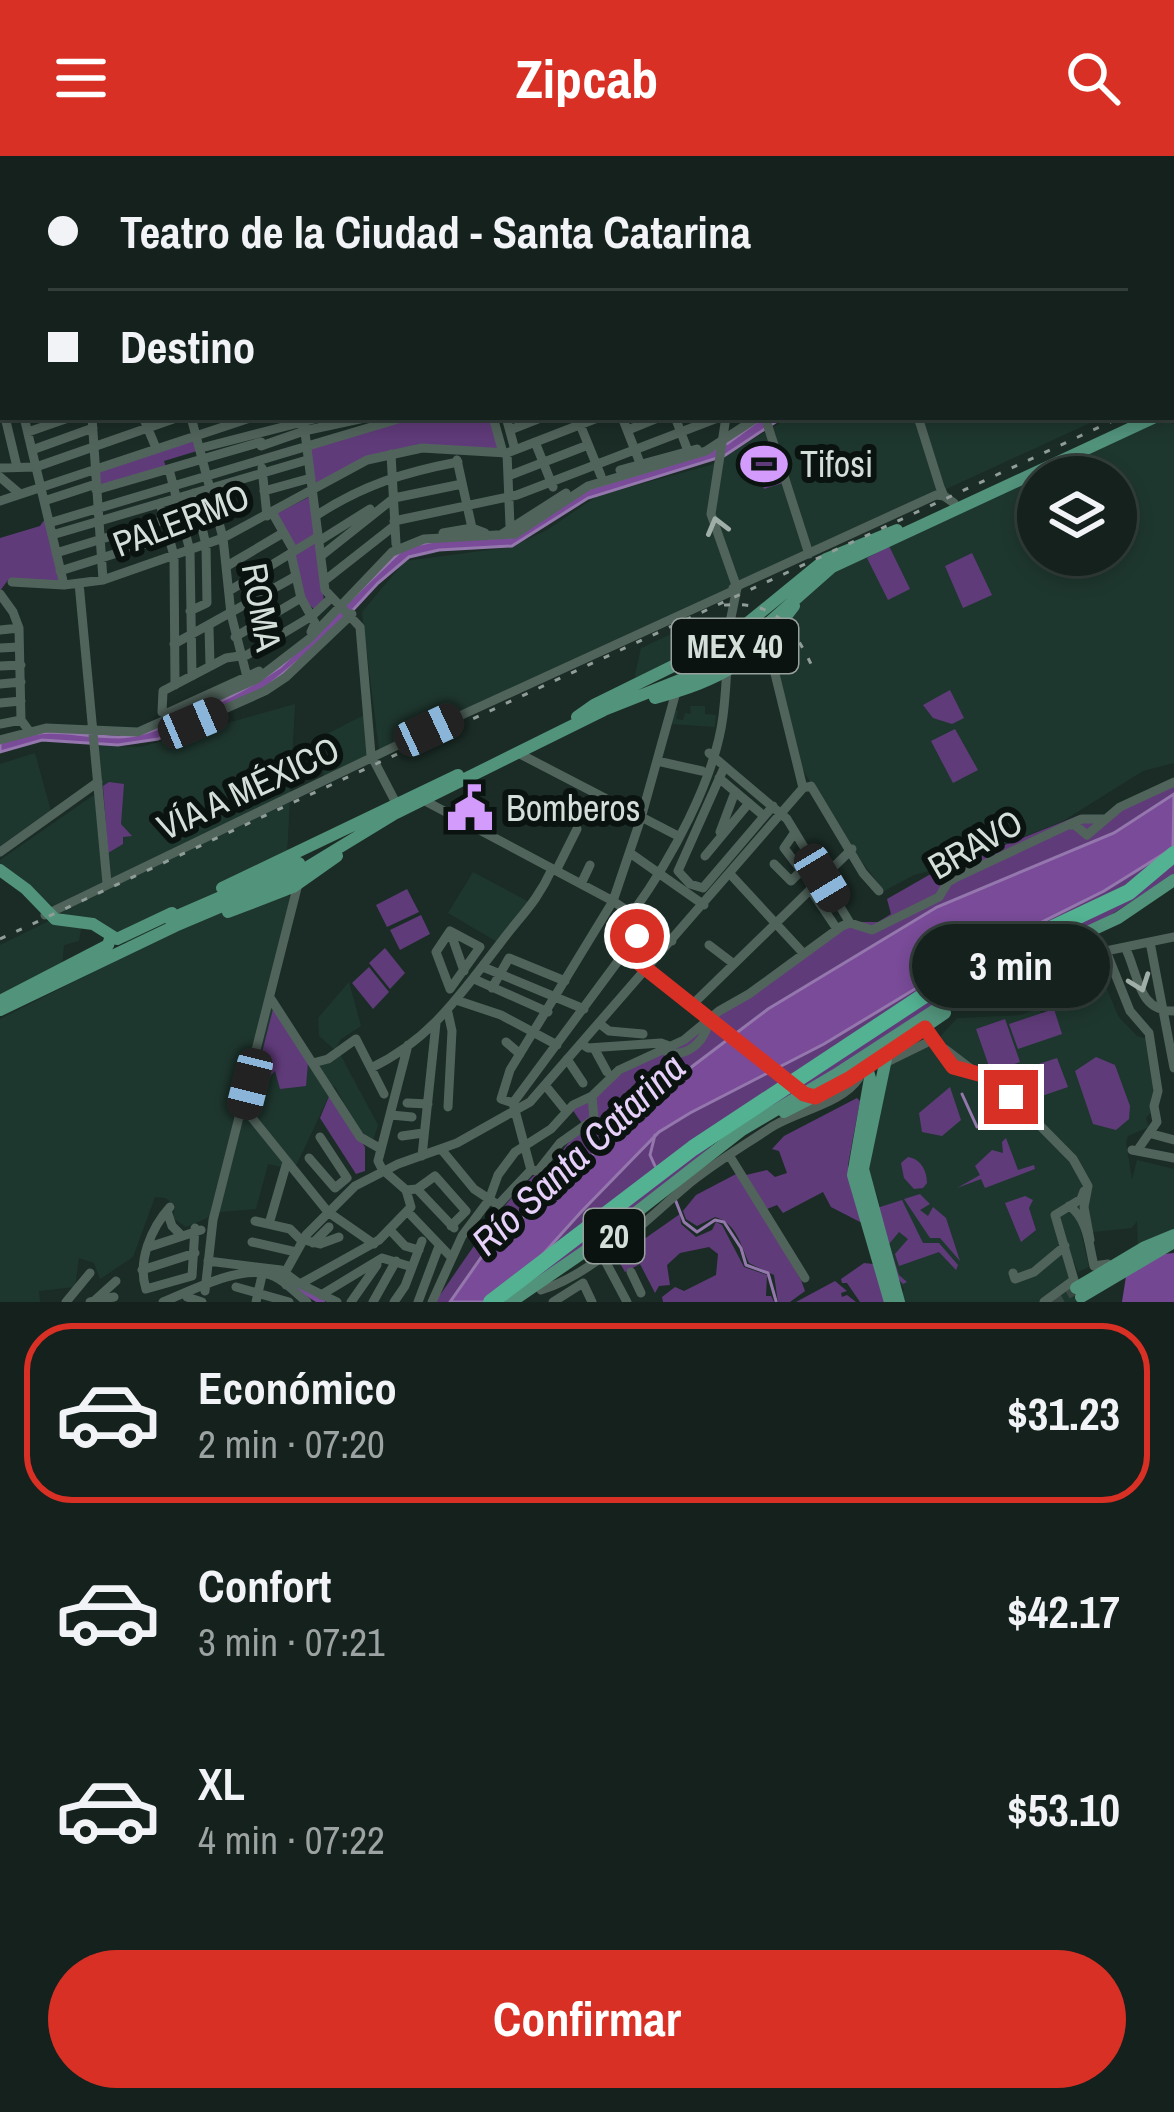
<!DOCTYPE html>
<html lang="es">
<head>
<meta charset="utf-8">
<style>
  :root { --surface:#14211c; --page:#212e29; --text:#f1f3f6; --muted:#9da3a3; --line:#333e3b; --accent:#d93025 }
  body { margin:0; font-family:"Archivo Narrow",sans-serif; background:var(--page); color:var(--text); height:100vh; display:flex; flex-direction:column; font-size:45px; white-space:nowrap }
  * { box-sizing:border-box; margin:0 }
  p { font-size:39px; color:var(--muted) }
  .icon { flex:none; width:66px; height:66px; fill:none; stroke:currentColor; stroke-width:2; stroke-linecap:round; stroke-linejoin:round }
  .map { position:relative; height:1146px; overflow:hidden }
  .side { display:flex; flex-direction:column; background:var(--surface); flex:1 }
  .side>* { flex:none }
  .banner { position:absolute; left:0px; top:0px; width:1176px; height:264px; box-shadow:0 6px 18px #0003,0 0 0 3px var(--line); display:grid; align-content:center; height:264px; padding:0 48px; background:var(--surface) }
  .tools { position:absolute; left:1017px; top:300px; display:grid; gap:24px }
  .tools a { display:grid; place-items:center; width:120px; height:120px; border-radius:50%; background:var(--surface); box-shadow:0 6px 18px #0003,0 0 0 3px var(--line); font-size:60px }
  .end { position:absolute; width:54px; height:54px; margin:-27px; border:15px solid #d93025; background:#fff; box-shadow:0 0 0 6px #fff }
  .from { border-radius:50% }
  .bubble { position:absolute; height:84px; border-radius:42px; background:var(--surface); box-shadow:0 6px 18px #0003,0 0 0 3px var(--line); font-size:39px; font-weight:700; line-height:84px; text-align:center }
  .car { position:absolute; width:36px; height:72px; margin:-36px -18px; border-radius:15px; box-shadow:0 0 9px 3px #0007; background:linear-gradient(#222 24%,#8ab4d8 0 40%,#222 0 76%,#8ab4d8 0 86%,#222 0) }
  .banner b { display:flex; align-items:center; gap:42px; height:114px; font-size:45px }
  .banner b+b { border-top:3px solid var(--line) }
  .banner i { width:30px; height:30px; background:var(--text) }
  ul { padding:21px 0 0; list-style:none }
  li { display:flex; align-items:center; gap:36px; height:180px; margin:0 24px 18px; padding:0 24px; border:6px solid transparent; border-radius:48px }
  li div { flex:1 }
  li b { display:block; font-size:45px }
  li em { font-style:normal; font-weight:700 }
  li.on { border-color:var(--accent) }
  li>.icon { width:108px; height:108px; stroke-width:1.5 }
  .action { display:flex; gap:24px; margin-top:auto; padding:24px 48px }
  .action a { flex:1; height:138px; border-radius:72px; background:var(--accent); color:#fff; font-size:48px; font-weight:700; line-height:138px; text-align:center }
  header { display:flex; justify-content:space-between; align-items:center; height:156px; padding:0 48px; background:var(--accent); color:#fff; font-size:54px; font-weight:700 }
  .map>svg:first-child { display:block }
</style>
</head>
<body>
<header><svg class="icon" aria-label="menu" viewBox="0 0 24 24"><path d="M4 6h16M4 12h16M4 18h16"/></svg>Zipcab<svg class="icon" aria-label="search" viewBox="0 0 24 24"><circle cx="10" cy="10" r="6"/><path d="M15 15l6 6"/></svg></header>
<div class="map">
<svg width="1174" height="1146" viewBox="0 0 1174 1146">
  <rect width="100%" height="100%" fill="#1b2c26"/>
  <!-- built -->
  <path fill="#1e372e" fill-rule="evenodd" d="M790,261H1103L379,594L362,456L405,405L511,391L547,374L597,340L711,309Z
    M1167,261L1174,269V607L1143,615L1063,665L955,708L914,719L884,735L842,679L800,609L772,485L801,444L825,421ZM1038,321H1116V399H1038Z
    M706,462L705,491L638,524L635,519L641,492Z
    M295,548L285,736L291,742L268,842L330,938L294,1014L268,1008L256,1053L221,1056L186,1071L173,1062L175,1049L165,1042L155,1041L133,1101L100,1123L94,1107L79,1102L75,1131L39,1135L40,1146H0V863L137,794L103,768L63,758L0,710V704L101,634L98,590L141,591Z
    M690,550H705V558L716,559L715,571L671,568L674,554L678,555L676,563L683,564L685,557L691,558Z
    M364,559L370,601L323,622L327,578Z
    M35,597L51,655L0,690V608Z
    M473,716L531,747L499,787L448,757Z
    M49,765L81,772L79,785L64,789L62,809L0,840V789Z
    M1084,796L1097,808L1118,860L1137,880L1147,883L1157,936L1151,941L1153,954L1146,962L1149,971L1128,980L1126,986L1132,1024L1137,1004L1174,1013V1073L1138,1091L1137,1065L1132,1072L1093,1076L1078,1063L1089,1111L1078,1116L1074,1105L1067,1108L1079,1146H900L904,1133L895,1120L878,1042L867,1011L884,911L930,886L940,900L947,894L939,882L957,862L1021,859L1037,853L1042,857L1061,849L1072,804Z
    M349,826L361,870L341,883L335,894L319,880L318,862Z
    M340,898L378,969L372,988L359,976L336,932L328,927L319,909Z"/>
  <!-- green -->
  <path fill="#603b7a" d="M414,261H490L499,294C415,289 390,287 316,329L309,292Z
    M193,283L197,295L164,305L166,311L98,331L99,315Z
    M772,290L783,327L764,333L760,322L754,323L747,298Z
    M311,340L317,377L293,392L274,359Z
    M45,363L59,426L8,424L0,435V382L40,370Z
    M313,385L317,389L324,445L315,454L305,445L293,401Z
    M889,390L910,433L888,444L867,402Z
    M972,397L992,439L963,452L945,410Z
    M950,534L964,562L952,568L933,562L923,549Z
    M955,573L978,614L953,627L931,585Z
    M109,626L124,628L121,668L132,680L123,681V688L108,697L103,630Z
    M1174,628V718L1103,764L1007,805L952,835L876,895L722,981L630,1058L507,1146H435C468,1100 499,1047 544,1011L549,1013L571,983L585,972L572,953L606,926L665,893L850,766H878L891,758L887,743L929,719L1080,659L1107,661Z
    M407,733L419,756L387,771L376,749Z
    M421,759L430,778L400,794L390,774Z
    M385,792L405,817L390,833L369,807Z
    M369,811L389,836L373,853L352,827Z
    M273,853L308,906L306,930L280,933L275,915L251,940Z
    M1054,853L1062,878L1018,893L1009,868Z
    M1005,863L1020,906L991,916L976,873Z
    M1096,901L1115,909L1130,950L1129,963L1116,974L1093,968L1075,915Z
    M1057,902L1068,931L1027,945L1011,939L998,925L1008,918Z
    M950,931L961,964L942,980L922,976L919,957Z
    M330,938L365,991V1015L356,1018L320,962Z
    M857,942L860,945L848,1009L862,1067L831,1051L823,1036L783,1057L777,1049L767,1053L746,1019L767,1014L775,1021L787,1017L779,995L772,993L784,980Z
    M1006,982L1018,1014L1034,1009L1035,1013L985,1032L981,1023L957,1032L980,1019L975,1010L992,994L1003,997L1002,986Z
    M908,1001C921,1003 927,1015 927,1027L923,1032L914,1033L904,1022L901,1007Z
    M738,1017L801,1124L805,1135L790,1146H778L774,1119L749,1107C741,1090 736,1066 715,1061L697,1070L686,1063L683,1055L696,1039Z
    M920,1038L930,1048L920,1054L928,1060L933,1051L946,1062L960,1105L940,1082H930L904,1043Z
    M1025,1040L1033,1044L1029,1052L1036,1074L1021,1086L1005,1047Z
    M902,1044L923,1087H939L958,1109L956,1114L939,1096L899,1110L895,1098L908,1083L899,1076L889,1088L899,1119L907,1126L903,1128L895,1120L877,1052Z
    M680,1058L681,1068L696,1081L712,1074L716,1066L722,1069L744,1111L767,1119L766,1140H771L774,1146H663L662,1141L675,1131L684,1135L716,1119L718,1098L709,1091L680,1097L667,1109L670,1129L659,1130L655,1137L640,1108L625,1116L617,1102Z
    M864,1107L873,1108L886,1146H860L847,1127H842L841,1123Z
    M835,1125L847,1135L841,1137L842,1141L847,1139L856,1146H796Z"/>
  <!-- forest -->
  <path fill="#744793" d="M1174,1097V1146H1122L1129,1101Z"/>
  <!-- water -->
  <path fill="#794b98" stroke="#9477ac" stroke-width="3" d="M763,261H783L724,300L588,342L512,390L439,394L409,401L378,427L328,481L262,535L158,583L118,589L42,584L0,596V587C54,567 67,581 119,581C158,581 246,534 280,511L405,391L440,384L511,381L584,334L701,299L728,287Z
    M1174,638L1173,692L1104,735L948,813L824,888L690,957L659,976L581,1056L500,1146H450L485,1096L677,922L768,853L937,751L1114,677Z"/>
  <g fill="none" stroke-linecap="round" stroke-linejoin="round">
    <!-- stream -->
    <path stroke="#9477ac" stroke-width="3" d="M23,0L25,3
      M310,0L312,3
      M135,1V0
      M962,938L977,971
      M655,1010L650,999L655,979
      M675,1043L684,1066L697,1076L715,1064L724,1066L741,1092L746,1109L768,1117L776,1145"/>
    <!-- canal -->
    <path stroke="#794b98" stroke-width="6" d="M295,1130L322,1146"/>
    <!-- major-tunnel -->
    <path stroke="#374741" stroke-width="12" stroke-dasharray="12 6" stroke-linecap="butt" d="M1051,1146L1076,1132"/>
    <!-- minor -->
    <path stroke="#51645c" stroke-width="9" d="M58,0V3
      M78,0V3
      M118,0L125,3
      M156,0V3
      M191,0V3
      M249,0V3
      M297,0L298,3
      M363,0L364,3
      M383,0L384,3
      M404,0L405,3
      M426,0V3
      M446,0V3
      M466,0L467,3
      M487,0V3
      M507,0V3
      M528,0V3
      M548,0L549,3
      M569,0V3
      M588,0L589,3
      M634,0L635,3
      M653,0L654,3
      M673,0L674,3
      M692,0L693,3
      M711,0L712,3
      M754,0L755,3
      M774,0L775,3
      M814,0L816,3
      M835,0L837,3
      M856,0L857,3
      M876,0L877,3
      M896,0L898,3
      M911,0L912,3
      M968,0L969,3
      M987,0L988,3
      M1020,0L1022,3
      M1043,0L1045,3
      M1064,0L1066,3
      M1087,0L1088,3
      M1108,0L1109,3
      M1131,0L1132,3
      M1151,0V3
      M343,1L350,0
      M600,3L612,0
      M783,3L789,0
      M931,3L944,0
      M1165,3L1174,1
      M1173,20H1174
      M1173,41L1174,40
      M0,46H3
      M0,82L3,94
      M1173,87H1174
      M0,150L3,149
      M0,158L3,169
      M0,223H3
      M0,239L3,252
      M5,261L17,311
      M24,261L64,429
      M92,261L103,424
      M143,261L156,292
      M191,261L223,382L231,458L247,521
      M303,261L325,434L360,471L371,599L396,647
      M493,261L503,297
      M506,261L515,294
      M577,261L601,320
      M622,261L640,307
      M675,261L688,295
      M726,261L711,358L737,432L729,471
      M765,261L809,398
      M918,261L940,331L944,340L954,347
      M510,274L543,261
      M628,274L660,261
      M28,276L71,261
      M535,286L553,331
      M261,290L304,275L369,261
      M201,292L322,261
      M32,294L93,272
      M507,297L510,370
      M391,298L396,388
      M457,304L472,372
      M0,312L36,311L179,261
      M262,312L267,360
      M169,313L190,395L192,520
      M620,314L697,293
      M508,320L588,289
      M0,321L20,338
      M96,334L261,286
      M264,335L311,322
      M0,345L253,261
      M44,345L96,328
      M160,347L174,400L175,529
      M273,358L294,395
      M317,359C363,329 405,316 458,306
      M394,365L517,339L720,261
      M49,367L405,261
      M443,377L472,372L485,377
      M502,378L566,337
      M52,379L307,304
      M319,385L370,353
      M56,397L164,364
      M291,398L301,442L315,467L311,476
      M321,400L394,342L462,328
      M227,410L283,377
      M60,415L168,381
      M324,425L394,370
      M12,426L64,429L103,424L223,382L367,304L422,292L507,297L600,261
      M79,427L107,727
      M733,432L936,339L944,340
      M229,435L319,380
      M0,438L13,456L19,472L21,564L29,575
      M190,455L207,447L206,389L194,337
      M209,471L210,510
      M0,474L19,472
      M235,481L301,442
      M767,485L803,632
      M174,488L296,420
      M0,492L19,491
      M0,510L21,509
      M259,515L167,557L162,556L163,535L226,502L247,499L312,460L330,443
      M0,528L21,526
      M0,547L21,545
      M193,567L265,535L286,521L352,458
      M0,568L21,564
      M0,584L46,572L138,576L257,523L309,483L392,396L424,383L515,378L588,330L706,295L758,261
      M518,597L678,680
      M709,597L787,663L850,767
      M657,605L702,615
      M723,614L678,715L690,728L703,732L773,650
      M719,622L764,660
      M803,632L811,630L863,717L879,735
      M427,646L613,745L672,785
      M1068,669L1082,663H1103
      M720,676L735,636
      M795,676L784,692L801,714
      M0,696L98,626
      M630,697L704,749
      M705,700L749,647
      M774,708L791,725L812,704
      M556,715L577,673
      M731,719L804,798
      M581,728L590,709
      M810,733L837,773
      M633,756C670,705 715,624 723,560C727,529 727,497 730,466
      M45,759L429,574L737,433
      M450,775L480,791L450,833L436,796Z
      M450,775L464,815
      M1150,786L1174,912
      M709,789L734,808
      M1125,791C1139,819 1137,855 1174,855
      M1106,795L1130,855L1149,877L1158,935L1154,950L1157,966L1139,992
      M625,796L694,847L790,928
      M1101,796L1174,781
      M483,811L584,853
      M474,823L548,856
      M492,832L509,802L565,825
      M271,843L360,981L381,993
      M996,844L1061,800
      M459,845L501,859L557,889
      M694,847L852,693
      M955,850L996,844L1023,848L1049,834L1066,791
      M600,868L609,875L643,878
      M925,872L953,911L995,924L1073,1003L1088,1030L1084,1051L1090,1084
      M506,886L520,898
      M582,888L588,892L661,887L669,890
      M408,889L378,1005L382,1013L406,1034L417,1033
      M594,892L607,916
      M945,893L974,915
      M663,894C683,904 702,889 708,869
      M567,903L583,927
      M313,907L328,903L356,883L384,938
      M885,907L926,887
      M371,912C430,884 460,839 498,790C520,760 536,748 552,713
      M545,929L566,955
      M592,940L594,963L560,987L538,1015L531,1014L513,947L647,766
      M407,947L428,948
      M513,947L501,943L510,914L613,745L641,662L676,536
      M448,951L452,875L448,857
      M244,952L328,1056L374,1088
      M391,959L412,961
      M1152,978L1174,984
      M402,980L423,977
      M441,993L474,1033L498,1049L531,1014
      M1132,994L1174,1002
      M729,999L805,1122
      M422,1000L436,867
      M309,1002L335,1032L347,1022L320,981
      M417,1033L435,1020L466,1055L451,1070
      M417,1033L454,1072
      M1069,1050C1088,1062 1089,1090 1094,1110L1108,1108
      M170,1051C151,1072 137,1106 146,1133L192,1120L195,1072
      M167,1055L172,1070L182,1080
      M407,1055L451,1101
      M255,1065L290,1073L302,1085
      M269,1068L287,1006
      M390,1074L405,1090L419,1094
      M308,1085L320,1088L339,1081
      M252,1086L296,1096
      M313,1087L329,1071
      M149,1091L201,1074
      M602,1099L627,1146
      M208,1105L281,1114L300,1128L337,1146
      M142,1114L195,1097
      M631,1116L641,1137
      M1013,1117L1015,1123L1034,1116L1065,1090
      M300,1128L379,1084L411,1051L406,1034
      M286,1129V1115L306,1079L355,1030L398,1008L457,987L530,946L803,632
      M236,1131L289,1146
      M541,1134C592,1119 645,1065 685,1031C711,1009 742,991 770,972C796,955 842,948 859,922
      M205,1135L213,1064L298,728
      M321,1139L382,1102L412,1111
      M187,1141L202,1146
      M94,1145L116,1125
      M66,1146L90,1117
      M90,1146L114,1141
      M163,1146C191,1135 237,1110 267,1118C283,1122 295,1137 307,1146
      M256,1146L263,1115
      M351,1146L377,1109
      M373,1146L396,1105
      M394,1146L405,1130L422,1085
      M418,1146L439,1090
      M432,1146L462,1080L489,1044L498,1019L515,996L551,973L573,949L592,940L619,914L684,884L719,855L749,838L842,770L850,767L872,774L939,741L948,726L955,722L1068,669H1075L1087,679L1120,651L1174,626
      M553,1146L583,1127L592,1146
      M1044,1146L1074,1124L1055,1059L1081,1043L1084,1035"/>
    <!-- major -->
    <path stroke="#52937c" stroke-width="12" d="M1173,252H1174
      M655,542C722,523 752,507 794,450
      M577,561L594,549L728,483L826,403L897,374
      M0,714L26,733L55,763L93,768L117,783L172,757
      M222,732L458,619
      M228,756L293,731L337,700
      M170,763L299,707
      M2,844L108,789L110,783
      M0,854L175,770L291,721L396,657L604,554L700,516L748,485L832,411L1155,261
      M887,898L863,1013L899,1146
      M866,909L870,922L853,1019L890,1146
      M784,956L849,923L945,857
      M1076,1132L1145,1091L1174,1079
      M1081,1141L1174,1086
      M511,1146L597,1087L742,974L835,919L975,828L1118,762L1174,724"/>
    <!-- highway -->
    <path stroke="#52b291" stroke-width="16" d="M491,1146L693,992L931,835L985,804L1129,736L1174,698"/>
    <!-- rail -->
    <path stroke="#909d98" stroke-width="3" stroke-dasharray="6 12" stroke-linecap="butt" d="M1173,237L1174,236
      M724,449C775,445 792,469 812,510
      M0,783L1121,261"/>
  </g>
  <!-- one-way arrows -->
  <defs><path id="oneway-chevron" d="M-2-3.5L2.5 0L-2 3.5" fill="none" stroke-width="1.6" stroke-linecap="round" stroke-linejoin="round" transform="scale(3)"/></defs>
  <g stroke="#a0aea8">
    <use href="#oneway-chevron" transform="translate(717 370) rotate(-105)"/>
    <use href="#oneway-chevron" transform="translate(1140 827) rotate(70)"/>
  </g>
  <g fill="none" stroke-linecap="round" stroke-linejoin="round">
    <!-- route -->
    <path stroke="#d93025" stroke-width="15" d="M637,780L625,796L804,938L815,941L849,923L925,872L953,911L990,921L1011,941"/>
  </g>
  <!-- icons -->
  <defs>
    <symbol id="stadium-bare" viewBox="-9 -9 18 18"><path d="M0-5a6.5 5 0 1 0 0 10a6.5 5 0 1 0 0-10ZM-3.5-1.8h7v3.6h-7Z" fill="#d39cfc" stroke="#0b1310" stroke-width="2.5" paint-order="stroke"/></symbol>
    <symbol id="civic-bare" viewBox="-9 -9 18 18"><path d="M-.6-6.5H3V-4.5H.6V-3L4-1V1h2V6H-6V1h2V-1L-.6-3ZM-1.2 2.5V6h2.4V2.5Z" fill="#d39cfc" stroke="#0b1310" stroke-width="2.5" paint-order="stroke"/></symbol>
  </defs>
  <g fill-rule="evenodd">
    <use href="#stadium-bare" x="731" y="275" width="66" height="66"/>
    <use href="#civic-bare" x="437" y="619" width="66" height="66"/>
  </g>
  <g text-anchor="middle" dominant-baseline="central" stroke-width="12" stroke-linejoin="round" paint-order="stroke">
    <!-- shield labels -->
    <g fill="#0b1310" stroke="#98a29d" stroke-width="3">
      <rect x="672" y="463" width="126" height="54" rx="9"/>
      <rect x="584" y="1053" width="60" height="54" rx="9"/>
    </g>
    <g font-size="33" font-weight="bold" fill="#d4dfda">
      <text x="735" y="490">MEX 40</text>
      <text x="614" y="1080">20</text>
    </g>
    <!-- poi labels -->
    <g font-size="36" fill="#d4dfda" stroke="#0b1310" text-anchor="start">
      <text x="800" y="308">Tifosi</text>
      <text x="506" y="652">Bomberos</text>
    </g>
    <!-- street labels -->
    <g font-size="36" fill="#d4dfda" stroke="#0b1310">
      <text transform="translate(181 364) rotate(-21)">PALERMO</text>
      <text transform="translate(262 451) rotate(80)">ROMA</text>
      <text transform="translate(248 632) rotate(-25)">VÍA A MÉXICO</text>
      <text transform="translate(975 688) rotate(-30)">BRAVO</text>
    </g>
    <!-- water labels -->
    <g font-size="39" font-style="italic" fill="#e7d0fa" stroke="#0b1310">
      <text transform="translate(578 998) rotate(-43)">Río Santa Catarina</text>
    </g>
  </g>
</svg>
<div class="tools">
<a><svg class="icon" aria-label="layers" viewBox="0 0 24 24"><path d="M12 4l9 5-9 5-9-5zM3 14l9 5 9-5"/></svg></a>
</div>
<i class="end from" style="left:637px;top:780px"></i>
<i class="end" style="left:1011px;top:941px"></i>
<div class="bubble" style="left:912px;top:768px;width:198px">3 min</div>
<i class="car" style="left:193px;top:567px;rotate:67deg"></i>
<i class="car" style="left:429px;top:574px;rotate:65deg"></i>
<i class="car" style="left:822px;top:722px;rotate:149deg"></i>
<i class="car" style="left:250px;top:928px;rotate:194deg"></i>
<div class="banner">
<b><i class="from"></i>Teatro de la Ciudad - Santa Catarina</b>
<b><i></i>Destino</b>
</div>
</div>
<section class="side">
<ul>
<li class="on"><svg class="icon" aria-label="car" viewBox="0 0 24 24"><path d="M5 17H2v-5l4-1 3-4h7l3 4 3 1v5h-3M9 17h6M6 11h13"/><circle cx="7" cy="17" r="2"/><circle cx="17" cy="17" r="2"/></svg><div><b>Económico</b><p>2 min · 07:20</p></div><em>$31.23</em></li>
<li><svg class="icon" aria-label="car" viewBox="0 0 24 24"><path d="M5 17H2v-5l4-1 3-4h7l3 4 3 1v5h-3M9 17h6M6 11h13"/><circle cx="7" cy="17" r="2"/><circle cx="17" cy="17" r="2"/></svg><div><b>Confort</b><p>3 min · 07:21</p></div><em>$42.17</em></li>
<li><svg class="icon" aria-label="car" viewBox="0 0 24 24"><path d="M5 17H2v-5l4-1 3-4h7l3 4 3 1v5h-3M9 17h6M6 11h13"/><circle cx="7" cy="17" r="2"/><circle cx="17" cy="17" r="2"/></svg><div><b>XL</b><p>4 min · 07:22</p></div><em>$53.10</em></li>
</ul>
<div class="action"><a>Confirmar</a></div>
</section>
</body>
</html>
